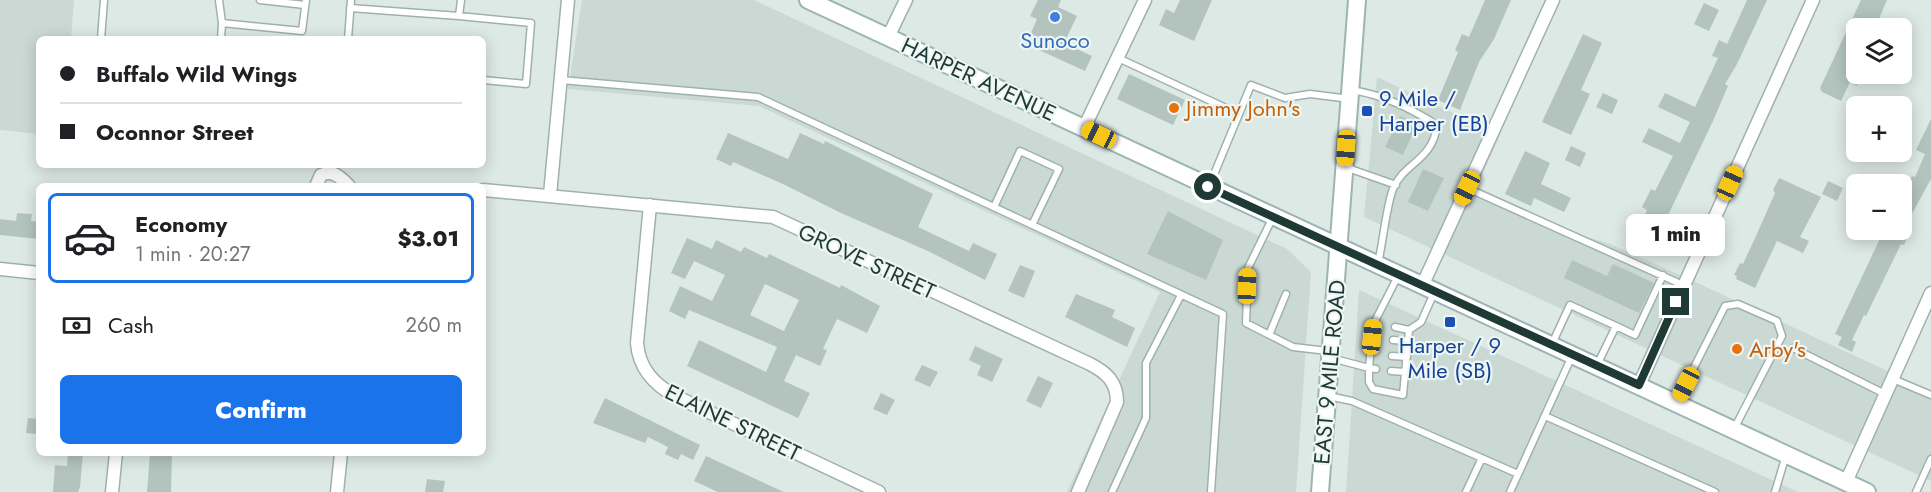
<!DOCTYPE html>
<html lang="en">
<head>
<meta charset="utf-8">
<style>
  :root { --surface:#fff; --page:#f6f6f6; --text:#202124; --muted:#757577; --line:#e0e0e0; --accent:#1a73e8 }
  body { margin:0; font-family:Jost,sans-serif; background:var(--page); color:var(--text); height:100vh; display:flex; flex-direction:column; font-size:22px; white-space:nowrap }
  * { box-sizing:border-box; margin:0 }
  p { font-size:20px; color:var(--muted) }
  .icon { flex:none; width:33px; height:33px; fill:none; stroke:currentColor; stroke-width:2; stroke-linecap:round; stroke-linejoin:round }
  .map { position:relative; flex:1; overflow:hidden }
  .drawer { position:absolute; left:36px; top:183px; width:450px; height:273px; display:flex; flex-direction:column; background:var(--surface); border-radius:9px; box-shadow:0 3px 15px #0003 }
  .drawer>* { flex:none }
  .guide { position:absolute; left:36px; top:36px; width:450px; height:132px; border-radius:9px; box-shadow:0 3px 15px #0003; display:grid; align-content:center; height:132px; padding:0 24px; background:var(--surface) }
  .buttons { position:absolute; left:1846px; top:18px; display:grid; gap:12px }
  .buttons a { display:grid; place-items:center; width:66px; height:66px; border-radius:9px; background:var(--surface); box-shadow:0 3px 15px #0003; font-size:30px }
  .end { position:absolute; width:27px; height:27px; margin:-14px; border:8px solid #1f3935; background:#fff; box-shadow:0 0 0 3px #fff }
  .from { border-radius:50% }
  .bubble { position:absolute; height:42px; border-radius:9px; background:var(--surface); box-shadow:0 3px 15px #0003; font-size:20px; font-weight:800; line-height:42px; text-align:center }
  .car { position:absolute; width:18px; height:36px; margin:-18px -9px; border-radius:8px; box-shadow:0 0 4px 2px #0007; background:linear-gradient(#f5c518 24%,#345 0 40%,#f5c518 0 76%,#345 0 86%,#f5c518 0) }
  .guide b { display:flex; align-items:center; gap:21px; height:57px; font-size:22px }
  .guide b+b { border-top:2px solid var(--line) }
  .guide i { width:15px; height:15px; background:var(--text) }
  ul { padding:10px 0 0; list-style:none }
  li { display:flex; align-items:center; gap:18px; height:90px; margin:0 12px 9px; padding:0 12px; border:3px solid transparent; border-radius:9px }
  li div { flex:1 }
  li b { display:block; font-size:22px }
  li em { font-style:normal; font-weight:800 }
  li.active { border-color:var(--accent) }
  li>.icon { width:54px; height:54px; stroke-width:1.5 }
  .pay { display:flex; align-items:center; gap:15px; height:66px; padding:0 24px; font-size:22px }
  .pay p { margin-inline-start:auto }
  .action { display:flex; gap:12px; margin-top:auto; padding:12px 24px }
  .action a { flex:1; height:69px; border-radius:9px; background:var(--accent); color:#fff; font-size:24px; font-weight:800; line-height:69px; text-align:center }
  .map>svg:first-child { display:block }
</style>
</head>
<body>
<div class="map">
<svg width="1931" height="492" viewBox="0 0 1931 492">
  <rect width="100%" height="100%" fill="#dde9e5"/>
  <!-- built -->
  <path fill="#cbd9d4" d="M0,0H74L71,39H39V134L0,130Z
    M582,0H754L1287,249L1311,272L1296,492H1067L1160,292L759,106L568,89Z
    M1377,77L1500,135L1477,187L1586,237L1608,243L1678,274L1931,391V481L1364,217Z
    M1359,290L1798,492H1346Z"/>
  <!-- building -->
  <path fill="#b3c4bf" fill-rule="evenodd" d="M1038,0H1061L1058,7L1077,16L1064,43L1092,56L1085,71L1026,44L1037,19L1030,16Z
    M1180,0H1212L1194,41L1159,25L1166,9L1174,13Z
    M1485,0H1511L1494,39L1479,62L1460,110L1438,100L1458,52L1455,50L1462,34L1469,37Z
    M1747,0H1767L1737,64L1725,84L1728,86L1713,121L1651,251L1632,242L1647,210L1642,207L1651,189L1655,191L1673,156L1642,142L1649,128L1680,143L1690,122L1658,107L1665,93L1695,107L1718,58L1712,56L1719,40L1727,44Z
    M1861,0H1887L1875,28H1857V86L1850,82L1841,101L1822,92L1820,88Z
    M1704,3L1719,10L1709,31L1694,24Z
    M1583,34L1602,43L1581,90L1590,94L1571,135L1542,122Z
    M1129,74L1185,100L1173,125L1117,99Z
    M1603,93L1618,100L1612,114L1596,107Z
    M1400,116L1417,124L1403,155L1385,147Z
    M1931,119V179L1903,230L1909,233L1904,245L1901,244L1866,316L1864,315L1852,340L1856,342L1852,352L1838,345L1842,337L1835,334L1884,230H1902V178L1909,182L1912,176L1915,177L1925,154L1916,150Z
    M728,133L788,159L800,133L824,144L825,141L933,194L918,227L969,251L973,243L997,254L985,280L930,252L841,213L785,185L733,162L731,166L716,159Z
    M1571,146L1586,153L1580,167L1565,160Z
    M1525,151L1550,163L1541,184L1571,198L1564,212L1534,198L1531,206L1505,194Z
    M1423,169L1444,178L1428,211L1408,202Z
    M1779,178L1821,197L1800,237L1809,241L1803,253L1777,241L1755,288L1736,279L1737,276L1734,275L1740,263L1743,264L1756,236L1775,193L1773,190Z
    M1828,181L1843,188L1837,201L1822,194Z
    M1168,211L1223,240L1206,280L1147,254Z
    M17,213L32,214L31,221L39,222V239L0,235V219L16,221Z
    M687,238L712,249L716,240L741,252L744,247L767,258L769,254L840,288L841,285L880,306L867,333L837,319L823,349L827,350L820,366L796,355L784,381L810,393L798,418L687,366L699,340L766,372L777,347L689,310L685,319L669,311L680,286L712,301L725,275L694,261L685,279L671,273ZM765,284L799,300L784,331L750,315Z
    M1572,260L1607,276L1613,264L1654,283L1639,313L1564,278Z
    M1020,265L1035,271L1024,298L1008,291Z
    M1076,294L1115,310L1112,317L1135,328L1127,347L1065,317Z
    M975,346L1003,359L992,382L977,375L981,366L969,360Z
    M922,365L938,372L930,387L914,380Z
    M1038,376L1053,383L1041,408L1026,401Z
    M881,393L895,400L887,415L873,409Z
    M605,398L700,445L693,460L681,454L678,460L665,454L668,447L648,437L645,443L593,423Z
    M28,418L39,419V434L26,433Z
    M68,453H83L80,487L78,492H53L55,465L67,466Z
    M150,453H172L171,492H147Z
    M706,456L747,475L784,492H718L694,481Z
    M427,479L445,481L443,492H425Z"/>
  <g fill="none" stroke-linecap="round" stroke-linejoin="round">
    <defs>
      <path id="lane" d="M219,0L222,23
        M260,0L305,5
        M461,0L459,16L531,23L526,84L483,80
        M350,8L459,16
        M101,39L104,0
        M221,39L222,23L302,31L306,0
        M348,39L351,0
        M1118,58L1239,114
        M561,80L758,97L1223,314L1211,492
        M1351,90C1384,95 1410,108 1437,125C1433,161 1403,163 1393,189C1386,207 1383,243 1378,263
        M1345,167L1396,185
        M1210,184L1251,85L1285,98L1310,94L1350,99
        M1467,188L1683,285
        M994,207L1020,151L1059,169L1032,225
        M1273,217L1248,268L1246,323L1293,347L1328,351
        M1616,326L1635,335L1663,275
        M1395,327L1409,330
        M1269,335L1286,294
        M1393,340L1408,341
        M1552,344L1570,305L1616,326L1597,365
        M1793,348L1885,394
        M1392,356L1407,357
        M1331,358L1369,368V382L1373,389L1403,395L1409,330L1421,322L1434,293
        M1376,369L1369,368L1373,325L1398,276
        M1391,371L1405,372
        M1893,379L1931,395
        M1328,396L1352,401L1518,474
        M1676,403L1725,306L1738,304L1777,321L1782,336L1734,429
        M1545,416L1715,492
        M1112,492L1146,418V363L1181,295
        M1466,492L1481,460
        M1510,492L1572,356
        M1775,492L1786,455
        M1916,492L1931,459"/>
      <path id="street" d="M888,37L906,0
        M1084,128L1145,0
        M316,186L321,175C333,169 340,177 349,186
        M483,190L773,217L1090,364C1107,373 1117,382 1117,402L1078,492
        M550,195L568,0
        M650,205L637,343C639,369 654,385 677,397L879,492
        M0,269L39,273
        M1423,284L1553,0
        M1639,385L1813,0
        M1846,482L1931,293
        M112,492L116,453
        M337,492L341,453"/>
      <path id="secondary" d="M808,0L1867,492
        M1320,492L1357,0"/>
    </defs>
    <!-- lane casing -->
    <use href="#lane" stroke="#a0b1ad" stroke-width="9"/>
    <!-- street casing -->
    <use href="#street" stroke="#a0b1ad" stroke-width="15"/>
    <!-- secondary casing -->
    <use href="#secondary" stroke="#9cb5af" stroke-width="20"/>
    <!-- lane -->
    <use href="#lane" stroke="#fff" stroke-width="6"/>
    <!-- street -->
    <use href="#street" stroke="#fff" stroke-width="12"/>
    <!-- secondary -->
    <use href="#secondary" stroke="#fff" stroke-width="16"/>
  </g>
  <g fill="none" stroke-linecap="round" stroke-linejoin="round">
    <!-- route -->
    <path stroke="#1f3935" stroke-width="8" d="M1208,187L1639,385L1676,302"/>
  </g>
  <!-- markers -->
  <circle fill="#3f7fe0" stroke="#edf6f3" stroke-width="2" cx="1055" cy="17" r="6"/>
  <g fill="#e8710a" stroke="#edf6f3" stroke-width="2">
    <circle cx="1174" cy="108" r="6"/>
    <circle cx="1737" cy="349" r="6"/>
  </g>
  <g fill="#1a4fb4" stroke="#edf6f3" stroke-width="2">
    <rect x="1361" y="105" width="12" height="12" rx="3"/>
    <rect x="1444" y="316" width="12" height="12" rx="3"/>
  </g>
  <g text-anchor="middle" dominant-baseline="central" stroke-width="4.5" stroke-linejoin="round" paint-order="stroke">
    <!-- shop labels -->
    <g font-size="22" fill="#366cbe" stroke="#edf6f3">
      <text x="1055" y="40">Sunoco</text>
    </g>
    <!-- street labels -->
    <g font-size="22" fill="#1f3935" stroke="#edf6f3">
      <text transform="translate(979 79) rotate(25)">HARPER AVENUE</text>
      <text transform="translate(867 261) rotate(25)">GROVE STREET</text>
      <text transform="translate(1329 372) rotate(-85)">EAST 9 MILE ROAD</text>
      <text transform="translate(733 422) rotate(26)">ELAINE STREET</text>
    </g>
    <!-- transit labels -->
    <g font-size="22" fill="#164399" stroke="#edf6f3" text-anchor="start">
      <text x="1379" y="98">9 Mile /<tspan x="1379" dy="25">Harper (EB)</tspan></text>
      <text x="1450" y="345" text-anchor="middle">Harper / 9<tspan x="1450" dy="25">Mile (SB)</tspan></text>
    </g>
    <!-- food labels -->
    <g font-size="22" fill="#c56008" stroke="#edf6f3" text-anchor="start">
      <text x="1186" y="108">Jimmy John's</text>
      <text x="1749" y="349">Arby's</text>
    </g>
  </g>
</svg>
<div class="buttons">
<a><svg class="icon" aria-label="layers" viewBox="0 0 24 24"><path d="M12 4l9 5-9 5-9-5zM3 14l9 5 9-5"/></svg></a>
<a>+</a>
<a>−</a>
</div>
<i class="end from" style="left:1208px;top:187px"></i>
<i class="end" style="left:1676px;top:302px"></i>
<div class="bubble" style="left:1626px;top:214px;width:99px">1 min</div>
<i class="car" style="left:1099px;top:135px;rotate:295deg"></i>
<i class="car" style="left:1346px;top:148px;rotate:184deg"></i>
<i class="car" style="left:1730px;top:183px;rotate:24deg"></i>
<i class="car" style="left:1467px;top:188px;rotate:205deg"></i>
<i class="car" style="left:1247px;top:286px;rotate:2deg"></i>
<i class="car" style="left:1372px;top:337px;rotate:6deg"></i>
<i class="car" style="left:1686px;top:384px;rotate:207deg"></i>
<div class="guide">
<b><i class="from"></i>Buffalo Wild Wings</b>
<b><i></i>Oconnor Street</b>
</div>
<section class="drawer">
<ul>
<li class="active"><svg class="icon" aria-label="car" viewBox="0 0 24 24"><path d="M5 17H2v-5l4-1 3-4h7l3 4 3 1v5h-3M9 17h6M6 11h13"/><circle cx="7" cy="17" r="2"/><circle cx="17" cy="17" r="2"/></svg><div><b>Economy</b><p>1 min · 20:27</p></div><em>$3.01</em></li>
</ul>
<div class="pay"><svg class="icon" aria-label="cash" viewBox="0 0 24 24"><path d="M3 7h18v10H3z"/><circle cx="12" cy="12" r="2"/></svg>Cash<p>260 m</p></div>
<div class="action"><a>Confirm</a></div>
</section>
</div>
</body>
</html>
